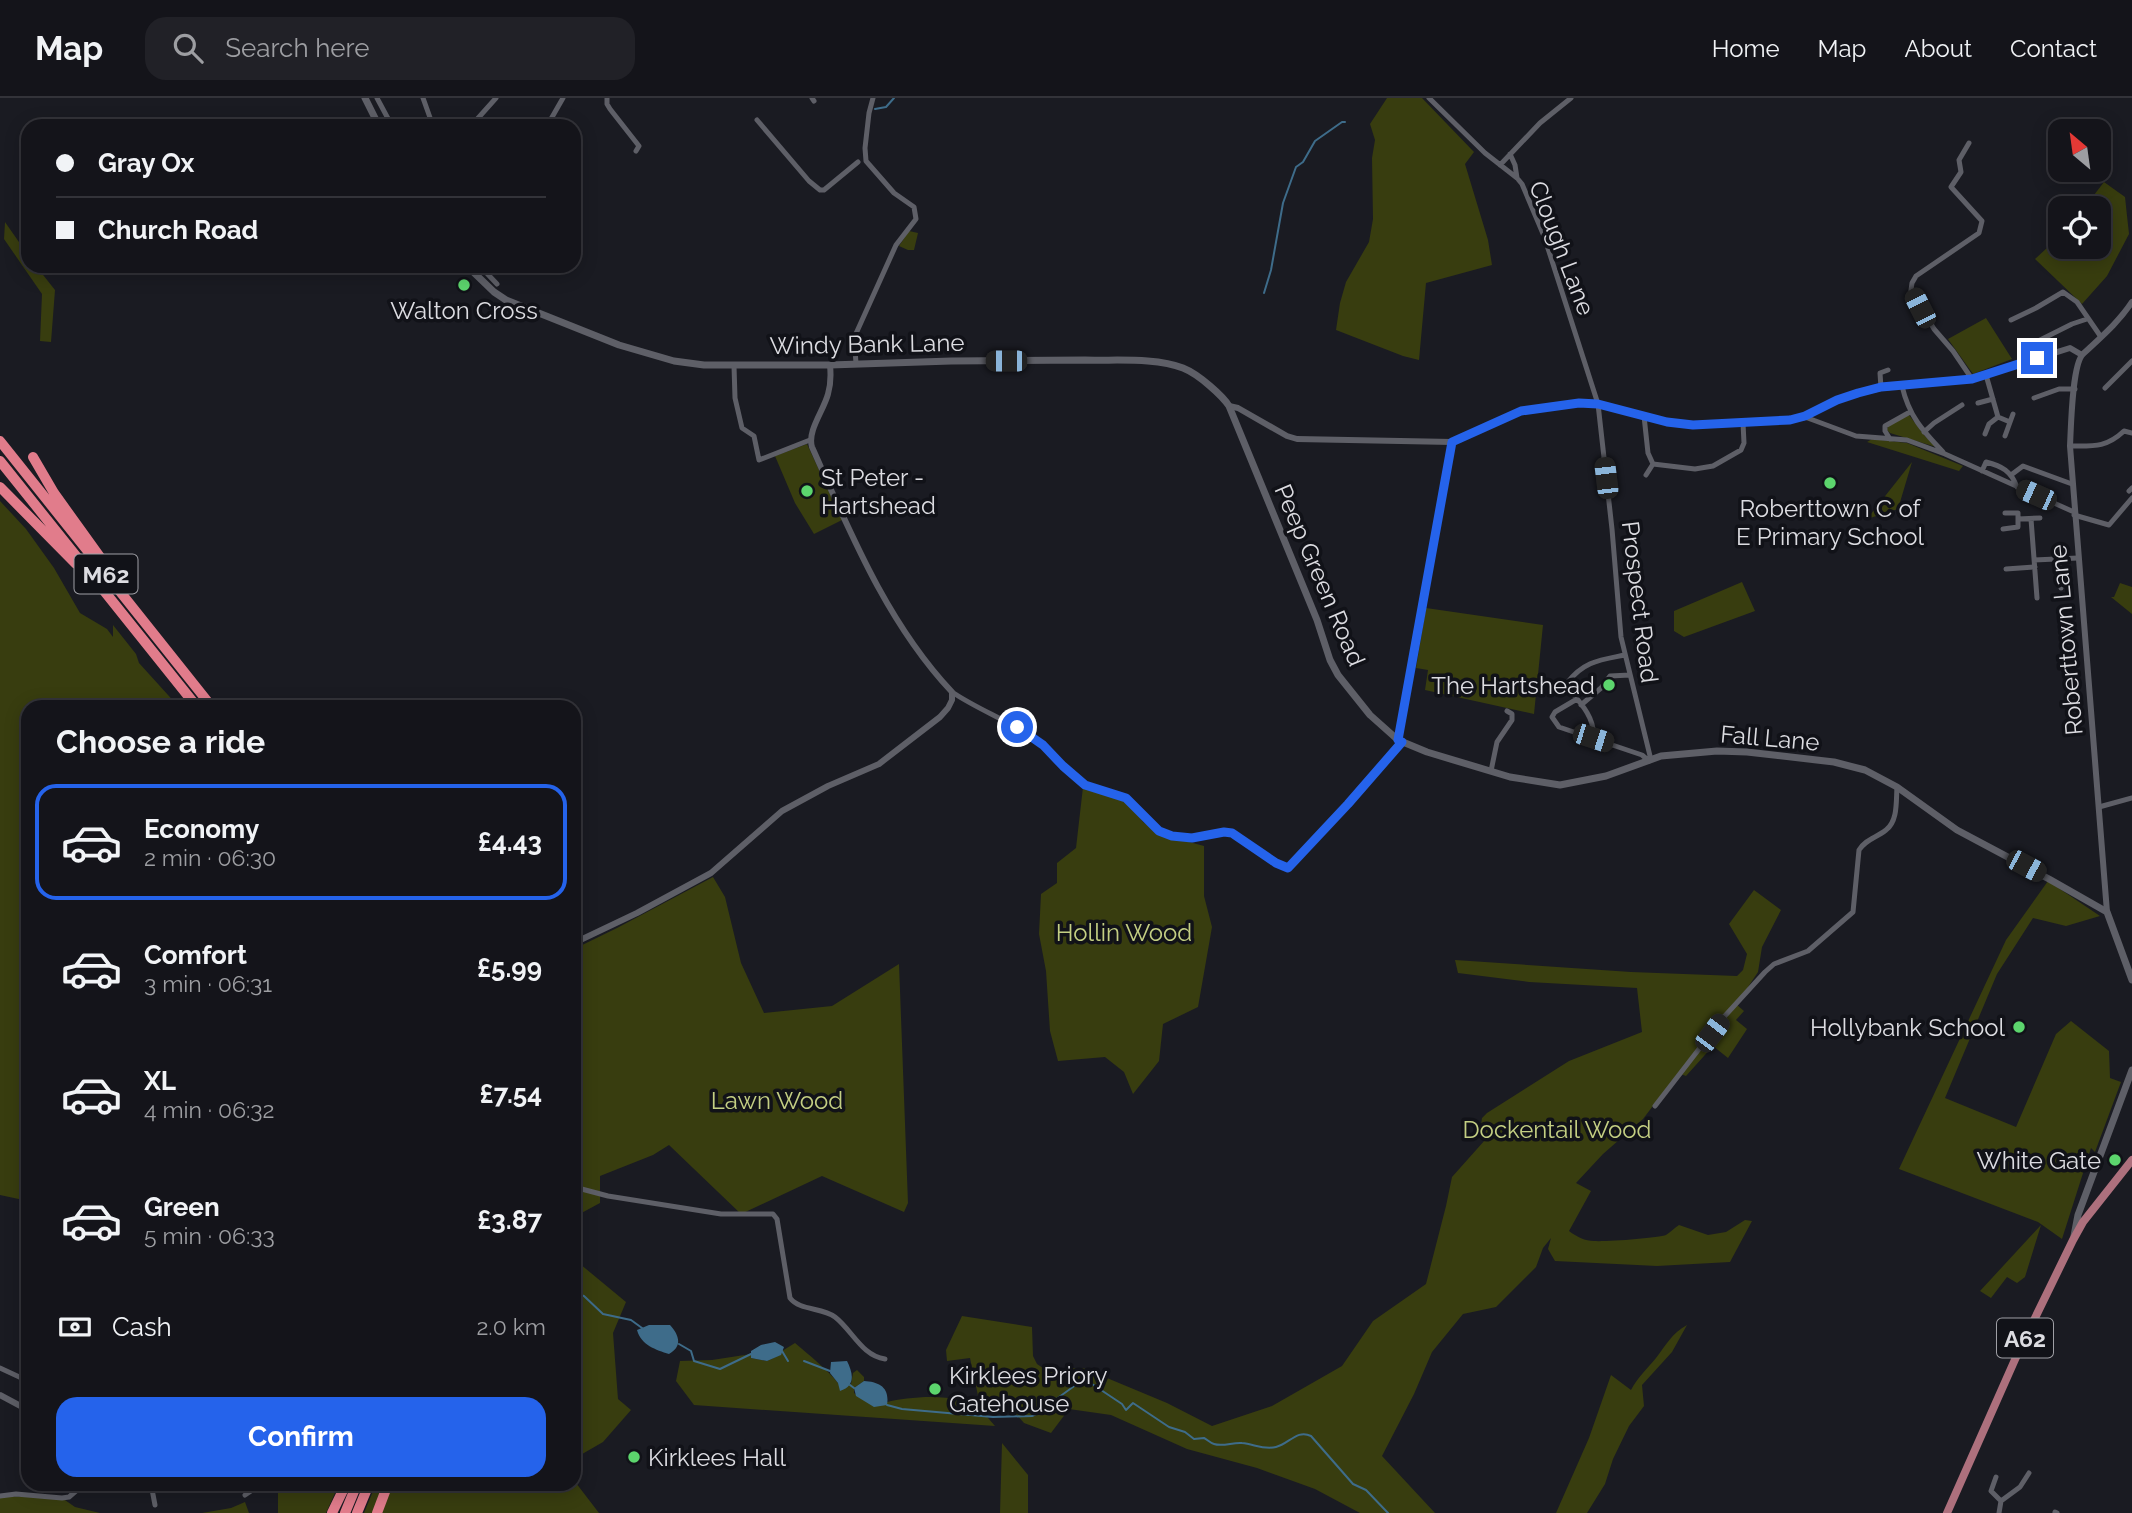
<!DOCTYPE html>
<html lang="en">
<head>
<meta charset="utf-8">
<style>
  :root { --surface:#14141a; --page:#212127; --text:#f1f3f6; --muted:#9d9ea2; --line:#333339; --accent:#2563eb }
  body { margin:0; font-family:Raleway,sans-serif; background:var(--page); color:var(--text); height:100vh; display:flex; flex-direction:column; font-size:26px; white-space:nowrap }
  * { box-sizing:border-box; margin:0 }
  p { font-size:23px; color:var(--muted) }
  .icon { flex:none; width:38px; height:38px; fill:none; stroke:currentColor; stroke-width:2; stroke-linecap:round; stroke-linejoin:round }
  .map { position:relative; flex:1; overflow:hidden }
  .side { position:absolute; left:21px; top:602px; width:560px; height:791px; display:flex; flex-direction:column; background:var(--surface); border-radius:21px; box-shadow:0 4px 18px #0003,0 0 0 2px var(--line) }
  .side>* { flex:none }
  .banner { position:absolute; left:21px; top:21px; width:560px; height:154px; border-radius:21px; box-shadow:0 4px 18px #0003,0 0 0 2px var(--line); display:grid; align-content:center; height:154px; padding:0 35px; background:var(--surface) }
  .needle { width:46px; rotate:331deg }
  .controls { position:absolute; left:2048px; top:21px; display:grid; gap:14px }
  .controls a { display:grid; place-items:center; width:63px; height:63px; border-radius:14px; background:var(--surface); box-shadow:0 4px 18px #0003,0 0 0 2px var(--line); font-size:35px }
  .end { position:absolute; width:32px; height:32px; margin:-16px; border:9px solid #2563eb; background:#fff; box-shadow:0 0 0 4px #fff }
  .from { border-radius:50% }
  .car { position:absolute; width:21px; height:42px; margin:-21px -10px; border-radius:9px; box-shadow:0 0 5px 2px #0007; background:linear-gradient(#222 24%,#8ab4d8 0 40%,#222 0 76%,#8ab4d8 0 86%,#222 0) }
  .banner b { display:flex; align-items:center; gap:24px; height:66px; font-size:26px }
  .banner b+b { border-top:2px solid var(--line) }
  .banner i { width:18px; height:18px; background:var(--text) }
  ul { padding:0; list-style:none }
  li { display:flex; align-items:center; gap:21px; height:116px; margin:0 14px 10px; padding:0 21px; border:4px solid transparent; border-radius:21px }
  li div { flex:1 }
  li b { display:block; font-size:26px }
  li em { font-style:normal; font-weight:700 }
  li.on { border-color:var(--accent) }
  li>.icon { width:63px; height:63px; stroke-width:1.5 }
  h2 { padding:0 35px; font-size:32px; line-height:84px }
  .pay { display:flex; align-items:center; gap:18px; height:77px; padding:0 35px; font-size:26px }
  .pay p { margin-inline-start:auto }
  .primary-button { display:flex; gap:14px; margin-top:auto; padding:14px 35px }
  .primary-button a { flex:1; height:80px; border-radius:21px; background:var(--accent); color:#fff; font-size:28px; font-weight:700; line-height:80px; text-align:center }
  header { display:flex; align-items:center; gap:42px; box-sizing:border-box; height:98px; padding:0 35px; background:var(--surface); border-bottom:2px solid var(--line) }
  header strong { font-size:33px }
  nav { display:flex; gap:38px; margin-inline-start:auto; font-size:24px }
  .search { width:490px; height:63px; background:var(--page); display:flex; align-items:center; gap:18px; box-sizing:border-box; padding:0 24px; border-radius:21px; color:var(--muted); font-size:26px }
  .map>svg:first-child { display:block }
</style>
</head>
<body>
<header>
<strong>Map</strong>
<div class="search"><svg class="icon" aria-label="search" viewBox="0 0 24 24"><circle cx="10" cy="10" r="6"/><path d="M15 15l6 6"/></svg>Search here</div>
<nav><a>Home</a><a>Map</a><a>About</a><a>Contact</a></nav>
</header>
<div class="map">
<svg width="2132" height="1415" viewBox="0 0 2132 1415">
  <rect width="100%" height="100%" fill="#1a1b22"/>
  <!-- green -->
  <path fill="#383d0f" d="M1387,0H1422L1474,54L1465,66L1488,142L1492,167L1426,185L1419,262L1403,258L1336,232L1340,205L1346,184L1369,144L1373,121L1372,60L1375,42L1370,26Z
    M2104,84L2125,99L2129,136L2107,178L2082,206L2035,161L2060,138V149H2098V110H2084Z
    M5,124L28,157V168H36L55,192L51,244L40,243L42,196L4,141Z
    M909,133L918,135L914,152H908L899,148Z
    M1986,220L2012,261L1973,276L1948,241Z
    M1909,317L1924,337L1936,349L1890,335L1887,332L1888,327Z
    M1872,341L1907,345L1963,368L1959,373L1867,344Z
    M807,346L842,422L814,436L795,405L775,358Z
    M1912,364L1898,411L1867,421Z
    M0,403L26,431L54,470L80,515L107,531L113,539V527L136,556L139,565L178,608L28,609V1103L0,1097Z
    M1742,484L1755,513L1684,539L1674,533V513Z
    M2120,485L2132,489V516L2111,499H2114Z
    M1426,510L1543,527L1534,616L1425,592L1428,572L1416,570Z
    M1083,689L1115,698L1130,706L1143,724L1160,736L1204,748V798L1212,829L1198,909L1163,926L1159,963L1133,996L1124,974L1105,959L1058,963L1050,933L1046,873L1039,836L1041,796L1057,785V765L1076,750Z
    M713,779L725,799L741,865L764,915L832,908L899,866L908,1105L904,1114L822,1078L741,1116L669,1047L653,1057L600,1078V1105L574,1119V956L578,921L574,900V851L617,830Z
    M2048,783L2100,818L2066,828L2033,820L1997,876L1945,1000L2016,1029L2056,936L2071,923L2109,953L2110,980L2121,984L2095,1054L2091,1050L2062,1141L2038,1124L1899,1071L2006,842Z
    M1754,792L1781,812L1762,849L1758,874L1748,889L1750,893L1737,907L1744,913L1736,922L1747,931L1728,960L1713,948L1686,978L1678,975L1643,1021L1603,1056L1576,1085L1591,1093L1569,1133C1577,1139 1585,1143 1594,1143C1604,1144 1659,1140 1666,1137C1671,1134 1674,1130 1679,1127L1708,1137L1726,1134L1745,1122L1752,1123L1730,1164L1657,1168L1555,1163L1548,1151L1551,1140L1543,1150L1536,1169L1496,1209L1463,1216L1432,1254L1414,1296L1382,1358L1435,1415H1360L1315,1391L1257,1370L1187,1351L1111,1317L1069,1311L1051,1335L1024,1325L1008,1307L982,1313L995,1328L694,1307L676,1283L680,1263L712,1262L751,1256V1260L767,1263L780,1257L782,1253L795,1245C811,1259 826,1270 838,1285L851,1286L853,1275L857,1272L864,1279V1283L854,1290V1295L864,1302L887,1307V1304C911,1298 962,1294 981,1312L970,1260L947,1263L946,1252L962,1218L1032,1229L1033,1258L1037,1266L1043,1270H1083L1167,1305L1212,1328L1272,1308L1342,1268L1373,1223L1426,1186L1446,1108L1452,1079L1485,1042L1473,1024L1481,1027L1482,1020L1487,1015L1569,963L1642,934L1637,890L1529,884L1458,875L1455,862L1631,874L1737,878L1743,872L1747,856L1729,826Z
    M2041,1127L2025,1179L2017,1185L2007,1179L1991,1200L1980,1193Z
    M574,1161L626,1204L613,1235L618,1301L631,1312L603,1344L577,1359L576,1385L599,1415H382L392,1386H574Z
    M1687,1227L1672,1254L1642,1287L1644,1308L1629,1328L1613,1361L1605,1386L1587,1415H1556L1589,1340L1611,1277L1631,1292C1638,1279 1647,1271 1656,1260C1666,1247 1672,1235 1687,1227Z
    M1002,1345L1028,1377V1415H1000Z
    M278,1386H339L326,1415H278Z
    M376,1386H385L374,1415H364Z
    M0,1398L62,1400L75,1409L100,1415H0Z
    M245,1404L249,1415H202L231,1410Z"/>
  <!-- water -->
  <path fill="#3e6c8a" d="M649,1227H670C679,1237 683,1248 669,1256C656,1252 641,1247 637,1232Z
    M775,1244L784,1249L781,1257L767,1263L751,1260V1253L761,1247Z
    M847,1263C853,1275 856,1288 840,1293L838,1285L830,1275L831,1264Z
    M864,1283C879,1284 890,1289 887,1307L874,1309L856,1298L854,1290Z"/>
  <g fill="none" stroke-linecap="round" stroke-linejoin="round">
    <!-- stream -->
    <path stroke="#3e6c8a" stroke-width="2" d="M875,11L886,9L894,0
      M1264,195L1271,172L1283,105L1296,69L1303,64L1315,43L1342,24H1345
      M574,1195L584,1198L603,1216L631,1222L642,1230
      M679,1246L691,1253L694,1263L720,1271L751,1256
      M782,1253L788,1263
      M804,1263L830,1273
      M850,1287L854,1290
      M887,1307L902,1311L993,1319L1032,1318L1045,1312L1055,1302L1077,1286H1092L1122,1306L1126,1312L1133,1305L1169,1329L1185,1334L1194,1341L1204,1340C1208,1342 1210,1345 1214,1346C1223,1349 1233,1344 1242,1345C1254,1346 1263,1352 1276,1349C1289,1346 1297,1331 1311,1338L1353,1386L1366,1392L1388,1415"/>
    <!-- minor -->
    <path stroke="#5e5f67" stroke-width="5" d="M377,0L392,28
      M423,0L433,28
      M607,0V6L610,11L639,48L636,53
      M812,0L814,3
      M1429,0L1485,55L1517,80L1522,86L1544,138L1598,306L1612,431L1621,539L1651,662
      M757,22L809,83L820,92H824L858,64
      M471,28L496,0
      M547,28L563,0
      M1969,45L1959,62L1961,74L1951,89L1982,123L1979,135L1916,178L1912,185L1911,192L1934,231L1953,253L1972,281
      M1510,56L1515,67L1517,80
      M1500,67L1540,25L1571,0
      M480,168L497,186
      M2011,222L2036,210L2063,194L2077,204L2101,239
      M2026,249L2072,226L2087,221
      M856,265L854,240L896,147L916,121L914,109L894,95L866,63L865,50L869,15L873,0
      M734,268L735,300L742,330L754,338L759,362L810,342
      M1986,277L1998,319L2010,324
      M1902,288C1909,318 1922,332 1943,354
      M1881,290L1880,275L1888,272
      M2105,290L2132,263
      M2034,300L2059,291H2075
      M1978,305L1993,301
      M1644,318L1648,355L1653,366L1646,377
      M1805,319L1856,338L1907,342L1945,356L2074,414
      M1924,334L1934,325L1962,307
      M1985,336L1989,326L1998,319
      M2005,338L2013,316
      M1890,341L1885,333V328L1910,314
      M2070,348C2093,348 2106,350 2124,333L2132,335
      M1653,366L1695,371L1713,368L1741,352L1744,345L1743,325
      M1982,373L1986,364C2002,368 2011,373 2017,389
      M2011,377L2023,368L2072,386
      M2129,393L2132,390
      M2074,417L2109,427L2132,400
      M2018,421L2040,420
      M2031,421L2037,500
      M2003,431L2018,429V415H2005
      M2059,461L2061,490
      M2034,462L2078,460
      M2006,471L2035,469
      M952,594C980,613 1013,624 1040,645C1056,656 1067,674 1083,685C1095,693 1112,692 1124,699C1141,709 1149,730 1168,737C1191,745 1212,731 1232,735L1276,765L1288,770L1348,706L1402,644
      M1577,601L1555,614L1552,619L1559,629L1642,657L1649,663
      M1581,607L1601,590L1610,578L1630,577
      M1593,640C1596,620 1579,603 1567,589V585C1584,563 1600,562 1625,557
      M1398,642L1452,344
      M1491,673L1497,644L1512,622V616L1507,613
      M2099,709L2132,700
      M1655,1008L1723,920L1765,874L1774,866L1808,853L1853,814L1859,752C1866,741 1876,740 1886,732C1898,723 1896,703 1897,689
      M574,1089L608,1098L721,1116H773L777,1121L790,1200C800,1213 822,1209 835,1219C852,1232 862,1258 885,1261
      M0,1270L28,1283
      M1996,1379L1991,1393L2001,1403
      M151,1386L155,1407
      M245,1397L254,1391L253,1386
      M0,1398L16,1396L62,1400L69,1399L84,1386
      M2055,1414L2057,1415
      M1999,1415L2001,1403L2020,1389L2029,1375"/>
    <!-- tertiary -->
    <path stroke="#5e5f67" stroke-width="6" d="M1229,308L1238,310L1287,338L1297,341L1452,344L1521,313L1579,305L1598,306L1667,324L1693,327L1790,322L1805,319L1837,302L1859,295L1881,290L1972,281L2070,250L2082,257
      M2107,814L2070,348C2071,330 2072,266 2083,256C2100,240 2119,224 2132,204
      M574,845L637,815L711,775L782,713L828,688L879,666L940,619L948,610L952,602V594C887,525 850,434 812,349C807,333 824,312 828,296C831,286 831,277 830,267
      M0,1297L28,1312"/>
    <!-- secondary -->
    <path stroke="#5e5f67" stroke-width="7" d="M365,0L379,28
      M467,168L494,194L506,202L619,247L674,263L704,267H830L951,263L1085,262C1114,263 1156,259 1183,270C1193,274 1202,281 1210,288C1217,294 1224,300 1229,308L1317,522L1330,562L1338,577L1370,617L1398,642L1427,654L1510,679L1560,687L1606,678L1661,658L1717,653L1747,654L1834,664L1865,672L1897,689L1957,732L2049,781L2107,814L2132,882
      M2074,1138L2078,1117L2132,972"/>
    <!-- primary -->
    <path stroke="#ad707d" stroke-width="8" d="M1947,1415L2017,1257L2073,1142L2083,1124L2132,1062"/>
    <!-- motorway -->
    <path stroke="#e17c8b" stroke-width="10" d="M0,343L212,609
      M33,359L54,395L105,466
      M0,363L197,609
      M0,389L76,466
      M332,1415L346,1386
      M345,1415L357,1386
      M357,1415L369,1386
      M377,1415L388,1386"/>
  </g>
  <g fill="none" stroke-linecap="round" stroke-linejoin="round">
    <!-- route -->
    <path stroke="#2563eb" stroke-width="9" d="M1017,629L1043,647L1063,668L1085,687L1126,700L1159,733L1172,738L1192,740L1224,734L1232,735L1276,765L1288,770L1348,706L1402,644L1398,642L1452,344L1521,313L1579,305L1598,306L1667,324L1693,327L1790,322L1805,318L1837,302L1858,295L1881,289L1972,281L2037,260"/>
  </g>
  <!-- markers -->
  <g fill="#5cd56d" stroke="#111218" stroke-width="2.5">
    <circle cx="464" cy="187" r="7"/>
    <circle cx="1830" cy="385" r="7"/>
    <circle cx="807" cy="393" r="7"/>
    <circle cx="1609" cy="587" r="7"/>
    <circle cx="2019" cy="929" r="7"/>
    <circle cx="2115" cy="1062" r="7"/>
    <circle cx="935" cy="1291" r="7"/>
    <circle cx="634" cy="1359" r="7"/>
  </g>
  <g text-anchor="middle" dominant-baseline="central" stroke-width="7" stroke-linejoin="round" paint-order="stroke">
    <!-- shield labels -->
    <g fill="#111218" stroke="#9f9fa5" stroke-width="2">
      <rect x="74.5" y="456.5" width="63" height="39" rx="5"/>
      <rect x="1997" y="1220.5" width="56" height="39" rx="5"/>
    </g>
    <g font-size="23" font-weight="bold" fill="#dcdce1">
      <text x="106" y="476">M62</text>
      <text x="2025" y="1240">A62</text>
    </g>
    <!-- street labels -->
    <g font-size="24" fill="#dcdce1" stroke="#111218">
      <text transform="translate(1562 150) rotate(69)">Clough Lane</text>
      <text transform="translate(867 246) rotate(-1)">Windy Bank Lane</text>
      <text transform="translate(1320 477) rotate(67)">Peep Green Road</text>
      <text transform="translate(1640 504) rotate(83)">Prospect Road</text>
      <text transform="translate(2066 542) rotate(-95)">Roberttown Lane</text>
      <text transform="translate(1770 640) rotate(5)">Fall Lane</text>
    </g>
    <!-- poi labels -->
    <g font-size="24" fill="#dcdce1" stroke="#111218" text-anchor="start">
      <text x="464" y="212" text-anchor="middle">Walton Cross</text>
      <text x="821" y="379">St Peter -<tspan x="821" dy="28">Hartshead</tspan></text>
      <text x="1830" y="410" text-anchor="middle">Roberttown C of<tspan x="1830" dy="28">E Primary School</tspan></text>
      <text x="1595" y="587" text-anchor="end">The Hartshead</text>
      <text x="2005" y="929" text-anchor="end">Hollybank School</text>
      <text x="2101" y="1062" text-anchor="end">White Gate</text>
      <text x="949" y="1277">Kirklees Priory<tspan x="949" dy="28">Gatehouse</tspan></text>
      <text x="648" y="1359">Kirklees Hall</text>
    </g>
    <!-- park labels -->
    <g font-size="24" fill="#c4cf83" stroke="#111218">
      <text x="1124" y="834">Hollin Wood</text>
      <text x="777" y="1002">Lawn Wood</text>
      <text x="1557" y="1031">Dockentail Wood</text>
    </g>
  </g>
</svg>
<div class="controls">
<a><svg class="needle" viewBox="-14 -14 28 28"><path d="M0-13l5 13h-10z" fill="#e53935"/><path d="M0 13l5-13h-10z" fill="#9d9ea2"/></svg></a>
<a><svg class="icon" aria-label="locate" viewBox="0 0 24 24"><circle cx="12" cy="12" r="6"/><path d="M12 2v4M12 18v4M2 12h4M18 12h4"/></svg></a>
</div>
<i class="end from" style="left:1017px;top:629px"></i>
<i class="end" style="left:2037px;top:260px"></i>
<i class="car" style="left:1920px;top:210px;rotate:333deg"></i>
<i class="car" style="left:1006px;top:263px;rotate:270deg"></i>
<i class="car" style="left:1606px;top:380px;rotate:353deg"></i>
<i class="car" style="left:2036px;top:397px;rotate:294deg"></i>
<i class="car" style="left:1593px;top:640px;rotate:108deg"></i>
<i class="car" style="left:2026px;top:768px;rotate:118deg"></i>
<i class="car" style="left:1712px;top:935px;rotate:37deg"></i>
<div class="banner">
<b><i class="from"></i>Gray Ox</b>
<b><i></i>Church Road</b>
</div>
<section class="side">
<h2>Choose a ride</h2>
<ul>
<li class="on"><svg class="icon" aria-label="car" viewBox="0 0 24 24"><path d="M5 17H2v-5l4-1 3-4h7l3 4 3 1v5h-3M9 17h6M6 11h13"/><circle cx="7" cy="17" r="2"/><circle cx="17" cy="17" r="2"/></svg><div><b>Economy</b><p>2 min · 06:30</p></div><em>£4.43</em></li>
<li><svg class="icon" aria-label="car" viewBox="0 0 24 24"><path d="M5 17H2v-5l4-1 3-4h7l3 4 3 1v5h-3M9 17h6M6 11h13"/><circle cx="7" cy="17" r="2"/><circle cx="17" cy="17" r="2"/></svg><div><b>Comfort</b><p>3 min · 06:31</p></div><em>£5.99</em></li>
<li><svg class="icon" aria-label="car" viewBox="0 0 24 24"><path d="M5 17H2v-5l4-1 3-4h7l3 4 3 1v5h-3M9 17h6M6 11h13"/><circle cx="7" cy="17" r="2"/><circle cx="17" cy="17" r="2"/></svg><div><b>XL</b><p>4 min · 06:32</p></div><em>£7.54</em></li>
<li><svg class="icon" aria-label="car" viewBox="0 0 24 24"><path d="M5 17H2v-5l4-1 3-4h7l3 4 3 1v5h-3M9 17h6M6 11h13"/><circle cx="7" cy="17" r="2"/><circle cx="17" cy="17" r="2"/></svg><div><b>Green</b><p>5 min · 06:33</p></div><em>£3.87</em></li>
</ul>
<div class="pay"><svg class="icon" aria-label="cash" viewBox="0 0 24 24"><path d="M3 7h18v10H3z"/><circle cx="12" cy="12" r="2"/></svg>Cash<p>2.0 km</p></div>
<div class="primary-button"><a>Confirm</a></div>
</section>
</div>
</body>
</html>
